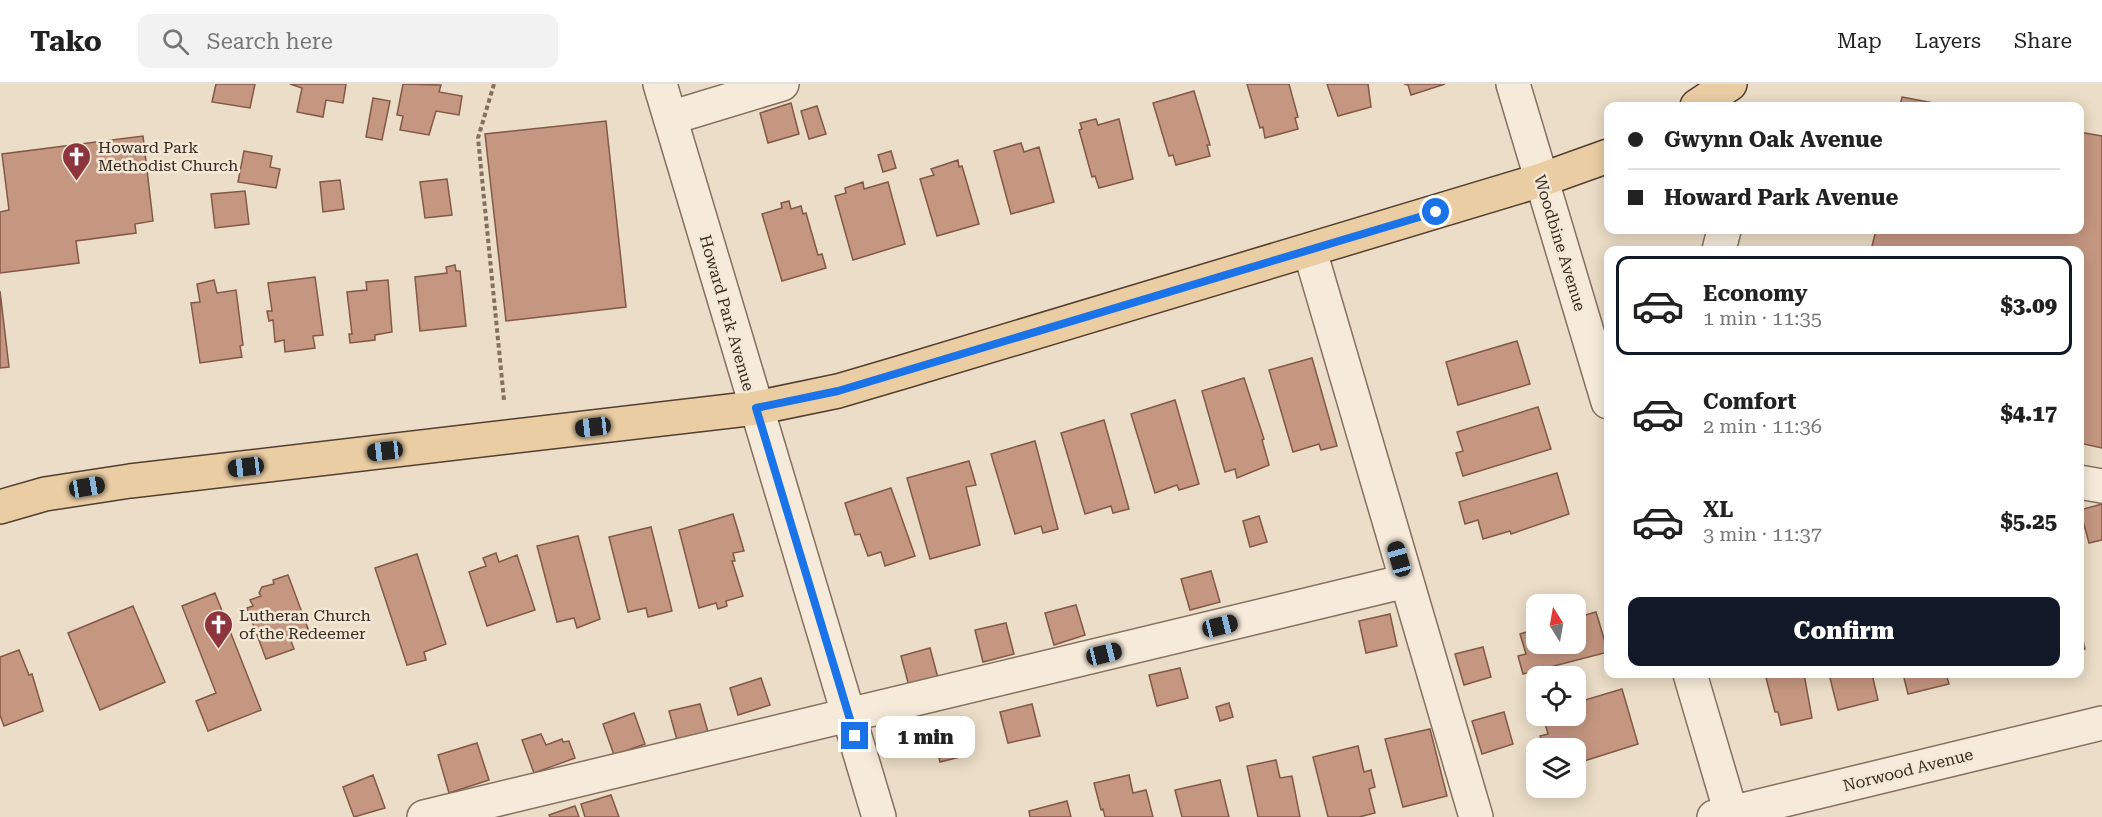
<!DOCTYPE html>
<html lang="en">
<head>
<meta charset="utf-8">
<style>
  :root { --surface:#fff; --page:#f2f2f2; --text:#222; --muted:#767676; --line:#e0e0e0; --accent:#111827 }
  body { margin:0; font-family:"Roboto Serif",serif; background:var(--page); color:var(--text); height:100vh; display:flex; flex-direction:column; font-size:22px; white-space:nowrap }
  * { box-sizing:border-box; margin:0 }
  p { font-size:20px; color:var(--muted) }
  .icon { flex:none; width:33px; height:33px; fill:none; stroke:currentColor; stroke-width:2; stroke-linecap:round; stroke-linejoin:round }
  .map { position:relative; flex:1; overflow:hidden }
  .side { position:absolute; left:1604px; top:162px; width:480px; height:432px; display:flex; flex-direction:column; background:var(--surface); border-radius:12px; box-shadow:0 3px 15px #0003 }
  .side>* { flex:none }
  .guide { position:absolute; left:1604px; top:18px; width:480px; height:132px; border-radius:12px; box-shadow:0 3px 15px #0003; display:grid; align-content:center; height:132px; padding:0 24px; background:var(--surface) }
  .needle { width:39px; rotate:349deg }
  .buttons { position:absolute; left:1526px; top:510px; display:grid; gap:12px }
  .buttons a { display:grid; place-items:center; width:60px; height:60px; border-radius:12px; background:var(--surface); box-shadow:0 3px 15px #0003; font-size:30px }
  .end { position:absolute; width:27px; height:27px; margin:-14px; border:8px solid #1a73e8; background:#fff; box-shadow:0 0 0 3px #fff }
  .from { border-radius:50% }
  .bubble { position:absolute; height:42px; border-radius:12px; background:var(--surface); box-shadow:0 3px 15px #0003; font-size:20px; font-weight:800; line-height:42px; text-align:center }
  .car { position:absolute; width:18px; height:36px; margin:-18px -9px; border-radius:8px; box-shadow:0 0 4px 2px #0007; background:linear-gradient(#222 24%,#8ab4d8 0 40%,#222 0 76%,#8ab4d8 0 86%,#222 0) }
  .guide b { display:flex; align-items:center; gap:21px; height:57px; font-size:22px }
  .guide b+b { border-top:2px solid var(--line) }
  .guide i { width:15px; height:15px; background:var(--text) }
  ul { padding:10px 0 0; list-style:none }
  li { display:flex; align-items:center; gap:18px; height:99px; margin:0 12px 9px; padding:0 12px; border:3px solid transparent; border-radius:12px }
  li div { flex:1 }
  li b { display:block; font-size:22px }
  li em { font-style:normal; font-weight:800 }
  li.current { border-color:var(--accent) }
  li>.icon { width:54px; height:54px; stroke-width:1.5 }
  .action { display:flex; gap:12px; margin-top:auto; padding:12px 24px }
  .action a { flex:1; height:69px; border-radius:12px; background:var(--accent); color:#fff; font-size:24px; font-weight:800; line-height:69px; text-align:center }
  header { display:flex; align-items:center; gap:36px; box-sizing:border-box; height:84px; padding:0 30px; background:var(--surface); border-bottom:2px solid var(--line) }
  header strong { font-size:28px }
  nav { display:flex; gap:33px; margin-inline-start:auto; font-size:21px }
  .search { width:420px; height:54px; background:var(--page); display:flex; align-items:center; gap:15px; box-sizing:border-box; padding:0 21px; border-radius:12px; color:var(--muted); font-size:22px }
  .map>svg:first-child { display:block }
</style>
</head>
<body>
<header>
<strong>Tako</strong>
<div class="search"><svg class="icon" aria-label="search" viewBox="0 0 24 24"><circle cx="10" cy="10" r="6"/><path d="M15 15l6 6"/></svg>Search here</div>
<nav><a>Map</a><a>Layers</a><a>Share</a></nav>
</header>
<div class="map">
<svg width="2102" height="733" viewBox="0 0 2102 733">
  <rect width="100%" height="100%" fill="#ebddc7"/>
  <!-- building -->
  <path fill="#c59781" stroke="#825846" stroke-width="1.5" d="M216,0H255L250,24L212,18Z
    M290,0H346L343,19L326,16L323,33L297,28L302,4Z
    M403,0L441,1L439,8L462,12L459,31L436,27L429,51L400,46L403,32L397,31Z
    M1247,0H1289L1298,33L1295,34L1298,45L1265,54L1263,43L1260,44Z
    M1327,0H1368L1371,23L1338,32Z
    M1404,0H1445L1411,11L1408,1Z
    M1194,7L1210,61H1207L1210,72L1176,81L1173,71L1169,72L1153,19Z
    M1902,13L1949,22H1900Z
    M373,14L390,17L382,56L366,53Z
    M791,19L799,50L768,59L760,29Z
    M817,22L826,50L809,55L801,27Z
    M1096,35L1098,41L1119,35L1133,95L1099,104L1095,92L1092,93L1079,46L1082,45L1080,39Z
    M606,37L626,223L506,237L485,50Z
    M2079,48L2102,52V364L2079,359V166H1871L1876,146H2079Z
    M143,52L153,137L135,140L136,149L76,157L79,179L0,189V128L9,126L2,70Z
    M1021,59L1024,68L1039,63L1054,118L1011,130L994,67Z
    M244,67L272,72L270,83L280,85L276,104L238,98Z
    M891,67L896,84L883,88L878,71Z
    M958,76L959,83L962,82L979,140L937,152L920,95L934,91L931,85Z
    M447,95L452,131L425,134L420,98Z
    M340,96L344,125L323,128L320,98Z
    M863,98L864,105L888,98L905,160L853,176L835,112L846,109L845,104Z
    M245,107L249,140L215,144L211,110Z
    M789,117L791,125L801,122L803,130L806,129L818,171L822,170L826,184L782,197L762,130L782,124L781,119Z
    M455,181L456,187H460L466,242L420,247L415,193L447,189L446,183Z
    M315,193L323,251L313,252L315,264L285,268L284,256L275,258L273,236L269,237L267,227H272L268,199Z
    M214,196L217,209L236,206L243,261L240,262L242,273L200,279L191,219L200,218L197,200Z
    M388,196L392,248L375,251V256L350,259L349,250H352L347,208L367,206L366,198Z
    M0,207L9,283L0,284Z
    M1517,257L1530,300L1458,321L1446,278Z
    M1312,274L1337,362L1321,366L1319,360L1293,368L1269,286Z
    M1244,294L1264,355L1262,356L1269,381L1237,394L1235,385L1225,388L1202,307Z
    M1175,316L1199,400L1179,406L1177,401L1155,409L1131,330Z
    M1538,323L1551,365L1463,392L1456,369L1463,367L1457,348Z
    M1104,336L1129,425L1113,429L1111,422L1085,430L1061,349Z
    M1035,357L1058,445L1043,449L1041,442L1015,450L991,370Z
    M969,377L976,401L966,403L980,461L930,475L907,394Z
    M1557,389L1569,430L1511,450L1510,447L1483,455L1478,436L1465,440L1459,418Z
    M891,404L915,472L885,482L881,468L868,472L860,450L855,451L845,419Z
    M2102,420V456L2089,459L2080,426Z
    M733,430L744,467L733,469L735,477H732L743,512L726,517L727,522L718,525L716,519L699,524L679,446Z
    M1259,432L1267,458L1250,463L1243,437Z
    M651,443L672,527L648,533L646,524L628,528L609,453Z
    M578,452L600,535L577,544L574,534L557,538L537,462Z
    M496,469L499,478L517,471L535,526L487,542L469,488L486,482L483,474Z
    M417,470L446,560L424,568L426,576L407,581L375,484Z
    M1211,487L1220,518L1190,526L1181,495Z
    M288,491L310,550L291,557L294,565L266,575L247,524L253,522L250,516L261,512L259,509L262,503L274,500L273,496Z
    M215,509L261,626L208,647L196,617L216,609L182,522Z
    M1076,521L1085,551L1054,561L1045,529Z
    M133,522L165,598L100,626L68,549Z
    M1596,528L1608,568L1523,590L1518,572L1526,570L1520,550L1536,545V560H1575V534Z
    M1390,530L1397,562L1366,569L1359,537Z
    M1006,539L1014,570L983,578L975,546Z
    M2079,539L2085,565L2079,567Z
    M1483,563L1491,593L1464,601L1455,570Z
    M930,564L938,594L909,602L901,572Z
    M19,566L29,591L32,590L43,627L4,642L0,631V573Z
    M1180,584L1188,614L1157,622L1149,591Z
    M1765,590H1804L1812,634L1781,641L1778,628H1775Z
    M1829,590H1872L1878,616L1838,626Z
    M1903,590H1946L1949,600L1908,610Z
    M761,594L770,621L738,631L730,604Z
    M1622,605L1638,660L1584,677L1580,663L1544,664L1540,652L1548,650L1543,632H1575V619Z
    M1229,619L1233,633L1220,637L1216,623Z
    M700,620L708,648L677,656L669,627Z
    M1032,620L1040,652L1008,659L1000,628Z
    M1504,628L1513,660L1482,670L1472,637Z
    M634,629L645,660L614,671L603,640Z
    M960,639L968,671L940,678L932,646Z
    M1430,645L1447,712L1403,723L1385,655Z
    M541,650L546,661L562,655L563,658L569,657L575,674L534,689L522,656Z
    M477,659L489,696L449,709L438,671Z
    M1358,662L1364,688L1371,686L1375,703L1369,705L1375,729L1359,733H1328L1313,673Z
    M1276,676L1280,694L1292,692L1300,733H1258L1247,682Z
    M373,691L385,724L354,733L343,703Z
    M1129,691L1133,709L1146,706L1153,733H1105L1103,725L1101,726L1094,699Z
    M1220,696L1229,733H1182L1175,706Z
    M611,711L619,733H585L581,720Z
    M1067,717L1071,733H1030L1029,727Z
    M575,722L579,733H550L549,731Z"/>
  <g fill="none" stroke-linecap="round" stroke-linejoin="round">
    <defs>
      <path id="minor" d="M660,0L879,733
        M1513,0L1608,318
        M670,34L782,0
        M1719,166L1724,146
        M1310,167L1476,733
        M2079,398L2102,402
        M1690,590L1731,729
        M424,733L1406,497
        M1714,733L2102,639"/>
      <path id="major" d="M1697,22L1730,0
        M0,423L45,410L130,397L756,324L838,307L906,287L1541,96L1608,72"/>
    </defs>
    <!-- minor casing -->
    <use href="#minor" stroke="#856f5e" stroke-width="36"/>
    <!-- major casing -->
    <use href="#major" stroke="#533e32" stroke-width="36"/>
    <!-- path -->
    <path stroke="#856f5e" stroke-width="4" stroke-dasharray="4.5 3" stroke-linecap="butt" d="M494,0L478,54L504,316"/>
    <!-- minor -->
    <use href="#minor" stroke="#f6ebda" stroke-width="33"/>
    <!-- major -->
    <use href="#major" stroke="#eacda3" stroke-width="33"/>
  </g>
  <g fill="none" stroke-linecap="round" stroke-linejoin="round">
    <!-- route -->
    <path stroke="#1a73e8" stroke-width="8" d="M855,652L756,324L838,307L1436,128"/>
  </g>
  <!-- icons -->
  <defs>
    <symbol id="church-pin" viewBox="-11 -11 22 30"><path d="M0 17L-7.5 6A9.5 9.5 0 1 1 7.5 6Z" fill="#8e343d" stroke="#f3e8d6"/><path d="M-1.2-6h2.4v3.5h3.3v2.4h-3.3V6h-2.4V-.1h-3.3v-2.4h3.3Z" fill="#fff"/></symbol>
  </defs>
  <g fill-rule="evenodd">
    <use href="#church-pin" x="60" y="56" width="33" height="45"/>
    <use href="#church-pin" x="202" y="524" width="33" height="45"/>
  </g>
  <g text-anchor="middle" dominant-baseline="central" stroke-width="5" stroke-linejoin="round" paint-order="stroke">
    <!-- poi labels -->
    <g font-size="16" fill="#362921" stroke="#f3e8d6" text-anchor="start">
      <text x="98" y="63">Howard Park<tspan x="98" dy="18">Methodist Church</tspan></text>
      <text x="239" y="531">Lutheran Church<tspan x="239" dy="18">of the Redeemer</tspan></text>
    </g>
    <!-- street labels -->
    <g font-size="16" fill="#362921" stroke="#f3e8d6">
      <text transform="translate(1560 159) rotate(73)">Woodbine Avenue</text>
      <text transform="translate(727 229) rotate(74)">Howard Park Avenue</text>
      <text transform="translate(1908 686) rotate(-14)">Norwood Avenue</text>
    </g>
  </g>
</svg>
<div class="buttons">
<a><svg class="needle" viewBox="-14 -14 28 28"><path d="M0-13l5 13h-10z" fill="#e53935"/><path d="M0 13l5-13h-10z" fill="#767676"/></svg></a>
<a><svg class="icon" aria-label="locate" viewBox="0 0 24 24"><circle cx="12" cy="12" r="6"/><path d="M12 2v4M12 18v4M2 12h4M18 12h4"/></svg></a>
<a><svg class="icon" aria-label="layers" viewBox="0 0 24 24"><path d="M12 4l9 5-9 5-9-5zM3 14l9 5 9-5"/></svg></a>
</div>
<i class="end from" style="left:1436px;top:128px"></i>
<i class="end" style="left:855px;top:652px"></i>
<div class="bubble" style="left:876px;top:632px;width:99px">1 min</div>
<i class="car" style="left:593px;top:343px;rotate:263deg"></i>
<i class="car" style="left:385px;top:367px;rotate:263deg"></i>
<i class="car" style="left:246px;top:383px;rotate:263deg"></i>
<i class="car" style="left:87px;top:403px;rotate:81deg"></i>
<i class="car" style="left:1399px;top:475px;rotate:344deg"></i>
<i class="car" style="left:1220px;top:542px;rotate:76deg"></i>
<i class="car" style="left:1104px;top:570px;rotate:76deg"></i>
<div class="guide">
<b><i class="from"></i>Gwynn Oak Avenue</b>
<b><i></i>Howard Park Avenue</b>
</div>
<section class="side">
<ul>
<li class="current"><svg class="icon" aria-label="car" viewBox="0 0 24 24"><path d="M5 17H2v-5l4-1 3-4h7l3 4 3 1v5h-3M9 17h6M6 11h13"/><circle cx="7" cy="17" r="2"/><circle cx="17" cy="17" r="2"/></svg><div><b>Economy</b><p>1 min · 11:35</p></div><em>$3.09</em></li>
<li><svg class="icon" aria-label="car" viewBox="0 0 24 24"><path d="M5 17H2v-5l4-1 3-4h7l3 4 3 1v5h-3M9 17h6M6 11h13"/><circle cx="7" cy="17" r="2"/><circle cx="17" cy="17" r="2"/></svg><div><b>Comfort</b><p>2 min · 11:36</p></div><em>$4.17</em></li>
<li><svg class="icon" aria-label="car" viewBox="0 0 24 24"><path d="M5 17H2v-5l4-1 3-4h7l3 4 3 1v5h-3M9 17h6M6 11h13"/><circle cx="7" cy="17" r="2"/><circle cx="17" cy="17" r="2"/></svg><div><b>XL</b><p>3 min · 11:37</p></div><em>$5.25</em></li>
</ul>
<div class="action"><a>Confirm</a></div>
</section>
</div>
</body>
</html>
